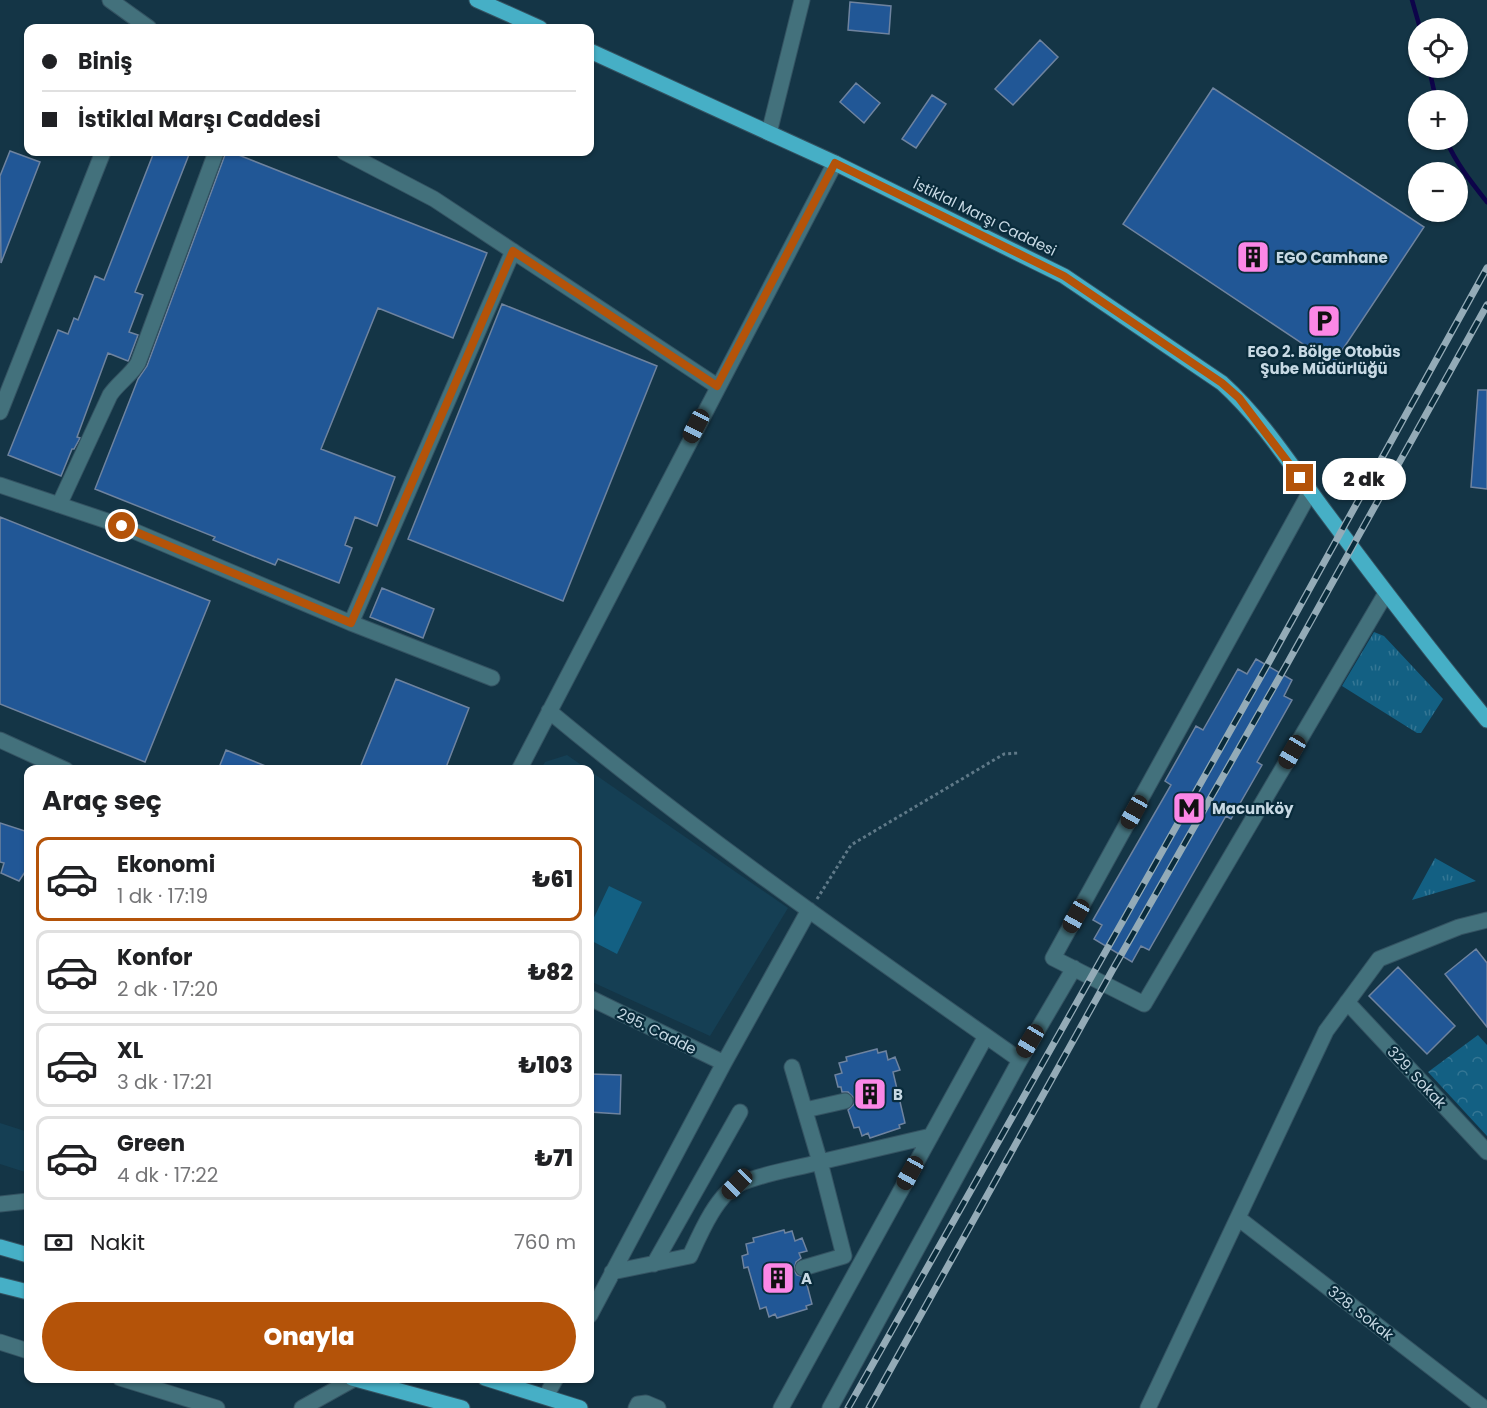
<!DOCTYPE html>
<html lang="tr">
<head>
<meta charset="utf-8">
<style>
  :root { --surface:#fff; --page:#f6f6f6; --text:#202124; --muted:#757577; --line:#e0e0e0; --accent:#b45309 }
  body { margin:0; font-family:Poppins,sans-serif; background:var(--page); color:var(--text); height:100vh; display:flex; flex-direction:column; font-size:22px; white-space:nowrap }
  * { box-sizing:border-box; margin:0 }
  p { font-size:20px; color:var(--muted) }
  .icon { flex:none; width:33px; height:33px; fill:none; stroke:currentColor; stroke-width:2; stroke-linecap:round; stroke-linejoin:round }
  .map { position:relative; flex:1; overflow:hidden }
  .details { position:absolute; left:24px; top:765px; width:570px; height:618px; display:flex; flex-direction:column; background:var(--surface); border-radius:12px; box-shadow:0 2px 4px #0004 }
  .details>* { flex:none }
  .banner { position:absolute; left:24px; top:24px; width:570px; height:132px; border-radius:12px; box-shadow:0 2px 4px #0004; display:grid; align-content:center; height:132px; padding:0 18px; background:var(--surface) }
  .fabs { position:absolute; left:1408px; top:18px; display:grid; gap:12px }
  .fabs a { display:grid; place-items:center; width:60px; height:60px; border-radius:50%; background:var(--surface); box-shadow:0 2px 4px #0004; font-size:30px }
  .end { position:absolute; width:27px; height:27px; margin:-14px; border:8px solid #b45309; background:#fff; box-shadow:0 0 0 3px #fff }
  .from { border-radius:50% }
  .bubble { position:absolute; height:42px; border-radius:21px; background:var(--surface); box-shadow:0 2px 4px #0004; font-size:20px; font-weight:800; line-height:42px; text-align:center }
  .car { position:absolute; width:18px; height:36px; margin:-18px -9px; border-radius:8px; box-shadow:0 0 4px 2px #0007; background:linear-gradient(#222 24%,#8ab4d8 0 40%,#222 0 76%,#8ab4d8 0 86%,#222 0) }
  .banner b { display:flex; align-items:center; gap:21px; height:57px; font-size:22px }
  .banner b+b { border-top:2px solid var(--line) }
  .banner i { width:15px; height:15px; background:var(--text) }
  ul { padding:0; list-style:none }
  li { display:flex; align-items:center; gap:18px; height:84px; margin:0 12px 9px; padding:0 6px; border:3px solid var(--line); border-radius:12px }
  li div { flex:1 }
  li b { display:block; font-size:22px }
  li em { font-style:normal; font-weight:800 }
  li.active { border-color:var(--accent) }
  li>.icon { width:54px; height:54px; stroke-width:1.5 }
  h2 { padding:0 18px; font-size:27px; line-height:72px }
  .pay { display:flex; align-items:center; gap:15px; height:66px; padding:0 18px; font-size:22px }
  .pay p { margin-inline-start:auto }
  .primary-button { display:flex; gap:12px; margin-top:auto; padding:12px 18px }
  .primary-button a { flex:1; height:69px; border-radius:36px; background:var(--accent); color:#fff; font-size:24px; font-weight:800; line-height:69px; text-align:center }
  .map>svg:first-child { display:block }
</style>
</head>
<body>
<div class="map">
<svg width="1487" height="1408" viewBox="0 0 1487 1408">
  <defs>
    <pattern id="grass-tufts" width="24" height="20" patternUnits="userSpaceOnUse" patternTransform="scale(1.5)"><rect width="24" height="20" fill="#136083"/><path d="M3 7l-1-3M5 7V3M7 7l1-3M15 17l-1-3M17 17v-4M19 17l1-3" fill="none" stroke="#347694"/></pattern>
    <pattern id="park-crowns" width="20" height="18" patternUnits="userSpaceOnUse" patternTransform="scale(1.5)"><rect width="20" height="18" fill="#136083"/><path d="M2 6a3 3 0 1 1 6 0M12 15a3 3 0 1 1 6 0" fill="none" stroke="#347694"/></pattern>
  </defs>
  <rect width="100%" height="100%" fill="#143546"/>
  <!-- built -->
  <path fill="#153f54" d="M567,755L587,769H541L545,762Z
    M590,771L788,908L710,1036L590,981Z
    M0,1123L28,1132V1173L0,1164Z"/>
  <!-- grass -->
  <path fill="url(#grass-tufts)" d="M1374,632L1384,636L1443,699L1421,733H1417L1342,686Z
    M1435,858L1476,881L1412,900Z"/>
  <!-- park -->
  <path fill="url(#park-crowns)" d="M1478,1035L1487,1045V1136L1428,1072Z"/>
  <!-- pitch -->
  <path fill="#136083" d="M609,886L642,902L617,954L590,940V926Z"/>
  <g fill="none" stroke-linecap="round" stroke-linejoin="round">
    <!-- stream -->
    <path stroke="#0d044a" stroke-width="4.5" d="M1412,0L1420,28
      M1429,68L1436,100
      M1446,140C1456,163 1471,182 1487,202"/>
  </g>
  <!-- building -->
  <path fill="#215796" stroke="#6e839f" stroke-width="1.5" d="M850,2L891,6L889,34L848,30Z
    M1040,40L1058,57L1013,105L995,89Z
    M856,83L880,103L864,123L840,102Z
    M1213,88L1424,227L1333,364L1123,224Z
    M932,95L946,104L916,148L902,139Z
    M10,151L40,162L1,263L0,176Z
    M154,152H190L135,292L143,295L129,332L138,335L129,359L128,361L108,353L77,437L80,438L74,449H72L61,476L8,455L58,330L68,334L74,318L78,320L95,276L104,280Z
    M226,152H231L487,253L453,338L378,308L321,449L395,477L377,526L355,517L345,545L352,548L339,583L278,559L275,565L213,540L215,537L95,489L138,379L147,366Z
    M502,304L657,366L563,601L408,539Z
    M1478,390H1487V489L1471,487Z
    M0,517L210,601L145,762L0,704Z
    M382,588L434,609L423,638L370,617Z
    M1256,659L1292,680L1284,696L1292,700L1257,762L1262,765L1231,819L1226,816L1149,950L1141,946L1132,962L1094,939L1102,925L1093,920L1171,785L1165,781L1196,726L1203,730L1238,669L1247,674Z
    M396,679L469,708L445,770H359Z
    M226,750L273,769L272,770H218Z
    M0,823L28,832V873L25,872L19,881L1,873L4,863L0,862Z
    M1476,949L1487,963V1027L1445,974Z
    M1398,967L1455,1026L1427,1054L1369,996Z
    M877,1049L878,1053L886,1051L888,1060L895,1057L900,1070L893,1072L905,1123L899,1125L900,1128L870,1138L868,1133L862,1136L859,1127L854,1128L848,1110L854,1104V1098L848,1092H842L841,1087H838L835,1075L842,1073L839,1063L847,1061L846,1057Z
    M590,1074L621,1075L620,1114L590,1112Z
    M784,1230L785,1233L792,1231L795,1241L802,1238L807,1251L799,1253L801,1258L796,1262L794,1270L797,1275L805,1277L812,1304L806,1306L807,1309L777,1318L775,1314L769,1317L766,1307L760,1309L748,1267L744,1268L742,1256L748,1254L746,1244L754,1242L753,1238Z"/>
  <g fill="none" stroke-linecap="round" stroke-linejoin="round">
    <defs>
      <path id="minor" d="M110,0L149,28
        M769,133L802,0
        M344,152L434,199L717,386
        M0,412L103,152
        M0,485L122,526L351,623L492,678
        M1310,492L1053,958L1144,1004L1386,593
        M59,505L110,395C118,383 131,375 138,363L216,152
        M351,623L513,251
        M549,711C699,836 860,947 1020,1060
        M0,740L66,770
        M519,770L835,163
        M590,998L724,1063
        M1347,1002L1487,1152
        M792,1067L820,1162L931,1136
        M805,1110L845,1101
        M0,1204L28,1201
        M1238,1218L1484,1408
        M654,1264L740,1112
        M612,1272L690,1256C700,1234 717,1194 739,1184C764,1173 794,1169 820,1162L844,1256L803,1268
        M590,1315L724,1063L809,910
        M0,1342L28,1351
        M120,1378L217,1408
        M546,1396L556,1378
        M302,1408L354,1379
        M636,1408L638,1404L646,1403L658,1408
        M781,1408L986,1036
        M830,1408L1020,1060L1074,968
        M1148,1408L1326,1031L1379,959L1459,927L1487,920"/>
      <path id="major" d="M477,0L540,28
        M590,51L835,163L1064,276L1222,383C1263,420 1294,470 1327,514C1379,584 1432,653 1487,720
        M0,1247L28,1255
        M0,1285L28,1292
        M352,1378L462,1408
        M485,1378L580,1408"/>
    </defs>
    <!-- minor casing -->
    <use href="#minor" stroke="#345362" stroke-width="17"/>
    <!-- major casing -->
    <use href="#major" stroke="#345362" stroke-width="17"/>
    <!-- path -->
    <path stroke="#5f7988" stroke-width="3" stroke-dasharray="3 3" stroke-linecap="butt" d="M817,899L851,845L1004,754L1019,753"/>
    <!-- minor -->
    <use href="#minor" stroke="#43717c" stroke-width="15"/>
    <!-- major -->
    <use href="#major" stroke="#46afc6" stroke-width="15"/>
    <defs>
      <path id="rail" d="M848,1408L1269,662L1487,268
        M869,1408L1113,969L1287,664L1487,305"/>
    </defs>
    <!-- rail casing -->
    <use href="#rail" stroke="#94abb7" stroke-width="7"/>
    <!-- rail -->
    <use href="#rail" stroke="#092b3b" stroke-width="4.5" stroke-dasharray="14" stroke-linecap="butt"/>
  </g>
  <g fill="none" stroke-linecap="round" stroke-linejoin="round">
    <!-- route -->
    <path stroke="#b45309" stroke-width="8" d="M122,526L351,623L513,251L717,386L835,163L1064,276L1222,383L1239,398L1300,478"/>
  </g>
  <!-- icons -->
  <defs>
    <symbol id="building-square" viewBox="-11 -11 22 22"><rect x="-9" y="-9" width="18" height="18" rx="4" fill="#fb87e6" stroke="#092b3b"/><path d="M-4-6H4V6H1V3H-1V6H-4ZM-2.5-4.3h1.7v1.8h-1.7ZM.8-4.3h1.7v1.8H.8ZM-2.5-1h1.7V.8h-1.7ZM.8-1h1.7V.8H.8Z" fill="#111"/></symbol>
    <symbol id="parking-square" viewBox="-11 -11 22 22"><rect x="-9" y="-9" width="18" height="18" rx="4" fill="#fb87e6" stroke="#092b3b"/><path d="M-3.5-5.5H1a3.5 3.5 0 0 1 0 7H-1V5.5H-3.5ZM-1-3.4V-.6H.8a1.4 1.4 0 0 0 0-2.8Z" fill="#111"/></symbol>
    <symbol id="metro-square" viewBox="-11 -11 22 22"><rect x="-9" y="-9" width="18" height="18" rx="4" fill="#fb87e6" stroke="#092b3b"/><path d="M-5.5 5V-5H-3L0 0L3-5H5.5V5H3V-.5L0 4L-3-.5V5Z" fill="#111"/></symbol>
  </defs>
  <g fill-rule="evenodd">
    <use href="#building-square" x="1234" y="238" width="38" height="38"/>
    <use href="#parking-square" x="1305" y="302" width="38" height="38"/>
    <use href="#metro-square" x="1170" y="789" width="38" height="38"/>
    <use href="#building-square" x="851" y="1075" width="38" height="38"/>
    <use href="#building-square" x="759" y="1259" width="38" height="38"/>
  </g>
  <g text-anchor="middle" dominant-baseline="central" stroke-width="4.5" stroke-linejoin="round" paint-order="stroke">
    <!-- street labels -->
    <g font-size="15" fill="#c7d9e4" stroke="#092b3b">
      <text transform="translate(985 217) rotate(26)">İstiklal Marşı Caddesi</text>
      <text transform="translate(657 1031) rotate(26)">295. Cadde</text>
      <text transform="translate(1417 1077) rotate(47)">329. Sokak</text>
      <text transform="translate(1361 1313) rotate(38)">328. Sokak</text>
    </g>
    <!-- poi labels -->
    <g font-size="15" font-weight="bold" fill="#c7d9e4" stroke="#092b3b" text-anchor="start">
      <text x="1276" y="257">EGO Camhane</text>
      <text x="1324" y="351" text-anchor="middle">EGO 2. Bölge Otobüs<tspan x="1324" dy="17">Şube Müdürlüğü</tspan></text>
      <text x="1212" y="808">Macunköy</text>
      <text x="893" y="1094">B</text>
      <text x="801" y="1278">A</text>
    </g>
  </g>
</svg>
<div class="fabs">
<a><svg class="icon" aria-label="locate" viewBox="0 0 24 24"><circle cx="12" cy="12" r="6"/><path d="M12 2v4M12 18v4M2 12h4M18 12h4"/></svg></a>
<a>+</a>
<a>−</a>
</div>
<i class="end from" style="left:122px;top:526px"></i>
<i class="end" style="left:1300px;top:478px"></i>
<div class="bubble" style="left:1322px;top:458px;width:84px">2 dk</div>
<i class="car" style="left:696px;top:426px;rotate:207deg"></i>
<i class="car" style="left:1292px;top:752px;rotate:210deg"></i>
<i class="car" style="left:1134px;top:812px;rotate:209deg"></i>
<i class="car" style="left:1076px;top:916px;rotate:209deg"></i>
<i class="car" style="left:1030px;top:1041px;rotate:211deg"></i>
<i class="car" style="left:910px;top:1173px;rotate:209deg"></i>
<i class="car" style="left:737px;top:1184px;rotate:225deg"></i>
<div class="banner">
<b><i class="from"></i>Biniş</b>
<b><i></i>İstiklal Marşı Caddesi</b>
</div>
<section class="details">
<h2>Araç seç</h2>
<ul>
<li class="active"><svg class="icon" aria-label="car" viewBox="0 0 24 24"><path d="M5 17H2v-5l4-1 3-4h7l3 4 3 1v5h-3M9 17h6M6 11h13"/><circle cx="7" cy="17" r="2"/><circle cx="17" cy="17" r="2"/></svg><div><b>Ekonomi</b><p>1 dk · 17:19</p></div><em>₺61</em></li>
<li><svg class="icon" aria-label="car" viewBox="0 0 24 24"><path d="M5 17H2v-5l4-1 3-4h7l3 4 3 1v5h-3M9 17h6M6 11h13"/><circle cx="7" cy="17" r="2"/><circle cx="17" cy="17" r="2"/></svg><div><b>Konfor</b><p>2 dk · 17:20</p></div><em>₺82</em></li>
<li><svg class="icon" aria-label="car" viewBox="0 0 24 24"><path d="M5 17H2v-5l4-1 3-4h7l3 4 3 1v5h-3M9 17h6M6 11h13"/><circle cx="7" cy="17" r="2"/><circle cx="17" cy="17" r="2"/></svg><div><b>XL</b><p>3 dk · 17:21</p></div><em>₺103</em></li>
<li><svg class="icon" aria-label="car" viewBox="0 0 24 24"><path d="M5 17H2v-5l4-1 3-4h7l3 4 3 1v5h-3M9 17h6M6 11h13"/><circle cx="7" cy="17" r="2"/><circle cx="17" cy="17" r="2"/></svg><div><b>Green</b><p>4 dk · 17:22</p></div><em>₺71</em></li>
</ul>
<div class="pay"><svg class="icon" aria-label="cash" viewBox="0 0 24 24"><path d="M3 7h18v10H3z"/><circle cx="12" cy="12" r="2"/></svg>Nakit<p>760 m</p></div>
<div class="primary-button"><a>Onayla</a></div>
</section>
</div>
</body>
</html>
